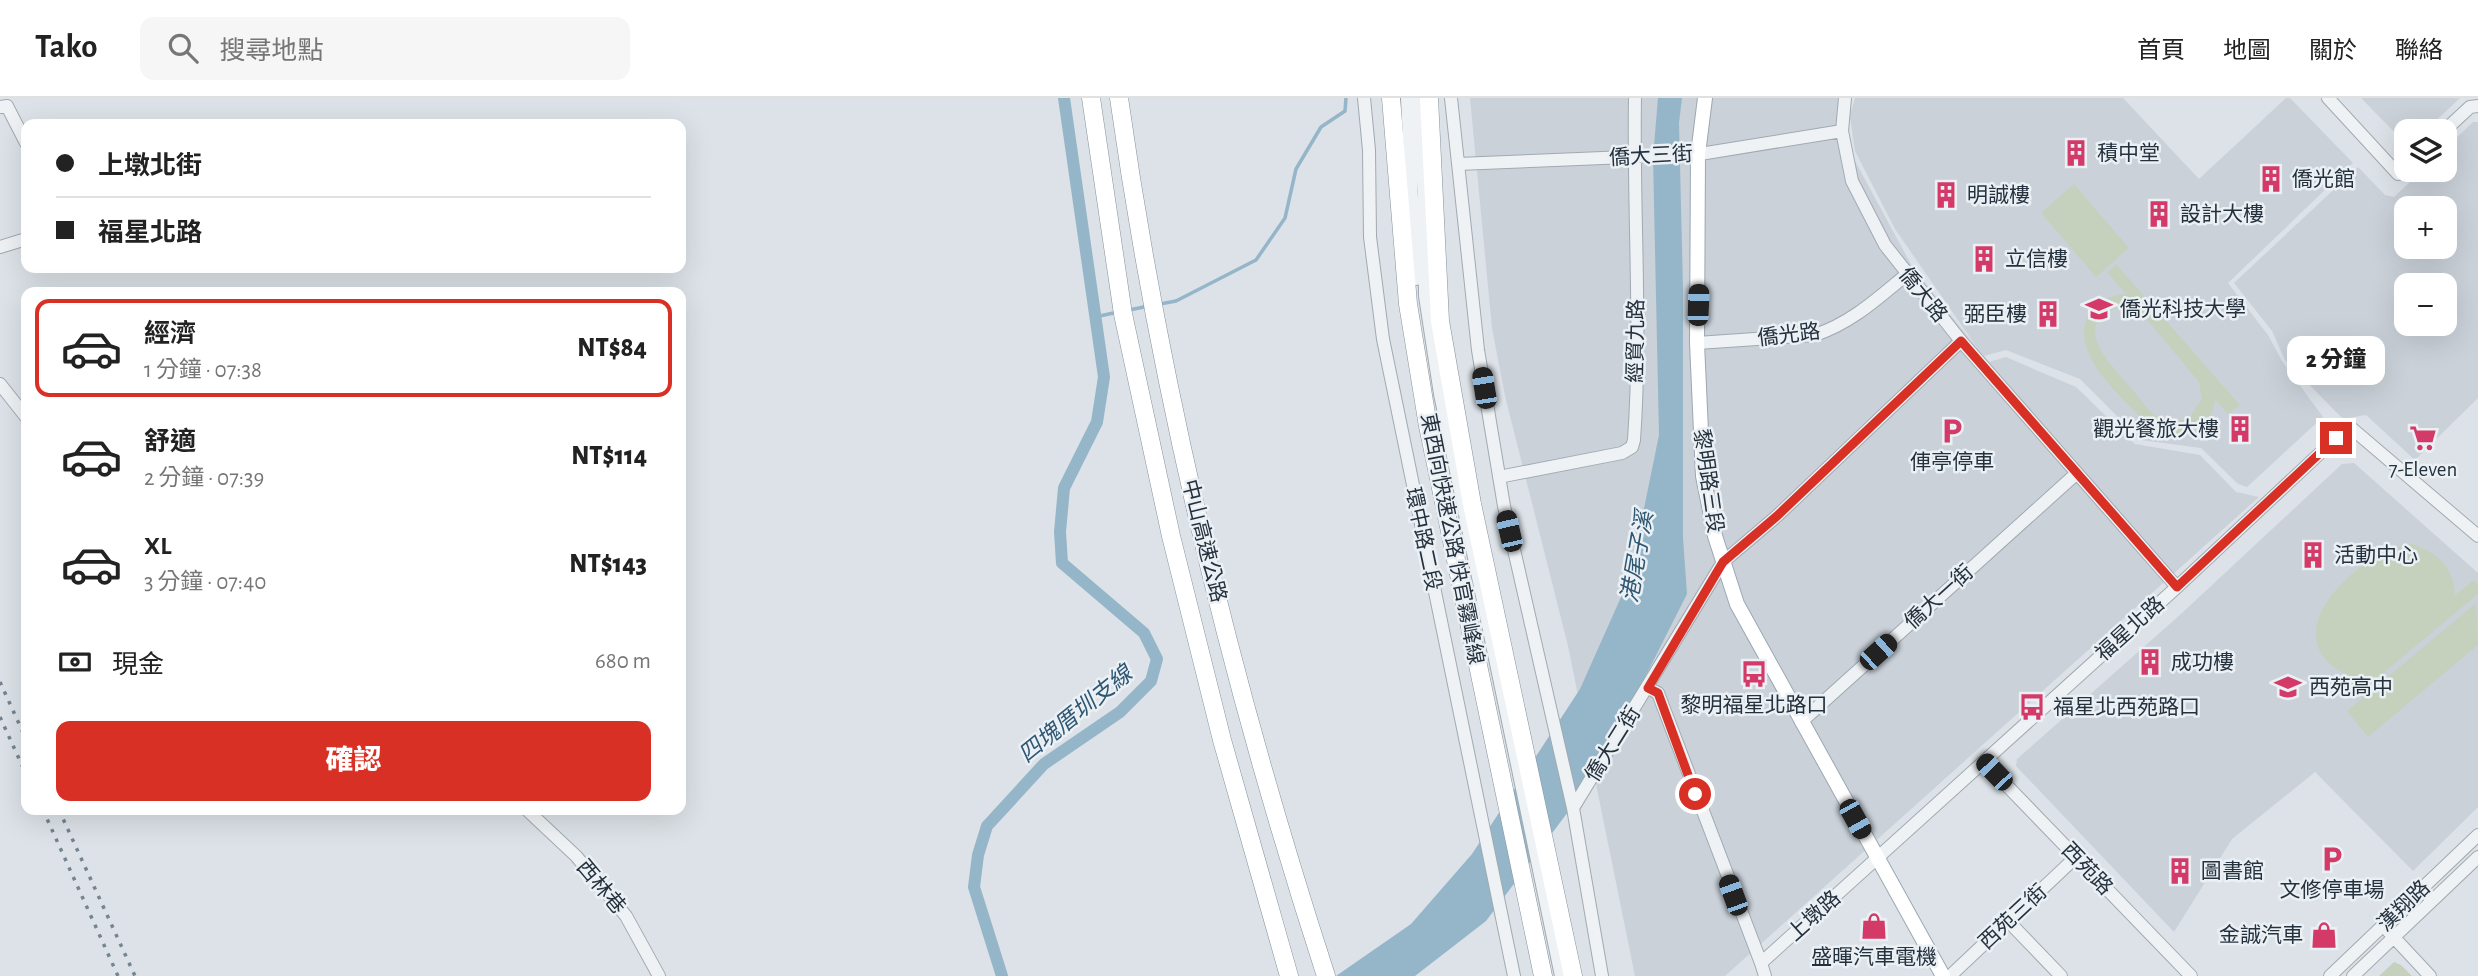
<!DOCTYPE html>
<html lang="zh-TW">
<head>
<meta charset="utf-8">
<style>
  :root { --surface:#fff; --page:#f6f6f6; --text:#222; --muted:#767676; --line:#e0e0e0; --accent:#d93025 }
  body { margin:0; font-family:"Alegreya Sans","Noto Sans TC",sans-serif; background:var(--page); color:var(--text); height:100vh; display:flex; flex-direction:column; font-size:26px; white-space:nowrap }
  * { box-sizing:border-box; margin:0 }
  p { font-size:23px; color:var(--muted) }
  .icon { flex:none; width:38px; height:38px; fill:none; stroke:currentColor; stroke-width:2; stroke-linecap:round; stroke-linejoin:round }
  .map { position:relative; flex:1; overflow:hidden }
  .details { position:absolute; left:21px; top:189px; width:665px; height:528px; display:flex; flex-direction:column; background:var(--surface); border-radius:14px; box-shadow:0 7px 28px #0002 }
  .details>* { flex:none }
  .hud { position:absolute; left:21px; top:21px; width:665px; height:154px; border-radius:14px; box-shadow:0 7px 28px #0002; display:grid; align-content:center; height:154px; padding:0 35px; background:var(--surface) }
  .tools { position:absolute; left:2394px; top:21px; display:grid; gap:14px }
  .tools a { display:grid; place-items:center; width:63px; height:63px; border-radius:14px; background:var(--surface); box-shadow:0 7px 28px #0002; font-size:35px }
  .end { position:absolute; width:32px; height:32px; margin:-16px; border:9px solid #d93025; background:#fff; box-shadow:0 0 0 4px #fff }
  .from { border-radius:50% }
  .bubble { position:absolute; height:49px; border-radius:14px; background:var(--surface); box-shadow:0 7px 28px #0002; font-size:23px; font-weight:800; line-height:49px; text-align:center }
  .car { position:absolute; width:21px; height:42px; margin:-21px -10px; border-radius:9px; box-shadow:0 0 5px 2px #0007; background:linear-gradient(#222 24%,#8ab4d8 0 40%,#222 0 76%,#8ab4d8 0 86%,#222 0) }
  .hud b { display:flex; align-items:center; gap:24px; height:66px; font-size:26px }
  .hud b+b { border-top:2px solid var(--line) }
  .hud i { width:18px; height:18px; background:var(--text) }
  ul { padding:12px 0 0; list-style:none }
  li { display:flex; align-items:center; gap:21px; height:98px; margin:0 14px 10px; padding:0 21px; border:4px solid transparent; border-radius:14px }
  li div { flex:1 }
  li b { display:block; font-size:26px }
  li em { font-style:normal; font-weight:800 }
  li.active { border-color:var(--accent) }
  li>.icon { width:63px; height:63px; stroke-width:1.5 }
  .pay { display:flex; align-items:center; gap:18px; height:77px; padding:0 35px; font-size:26px }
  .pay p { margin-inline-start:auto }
  .button { display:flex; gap:14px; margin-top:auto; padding:14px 35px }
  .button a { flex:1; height:80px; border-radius:14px; background:var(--accent); color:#fff; font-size:28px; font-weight:800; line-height:80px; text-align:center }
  header { display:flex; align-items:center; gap:42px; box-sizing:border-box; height:98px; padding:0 35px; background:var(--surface); border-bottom:2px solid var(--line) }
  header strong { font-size:33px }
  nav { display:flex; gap:38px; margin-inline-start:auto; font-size:24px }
  .search { width:490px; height:63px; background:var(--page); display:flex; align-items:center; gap:18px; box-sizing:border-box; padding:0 24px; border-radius:14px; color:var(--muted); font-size:26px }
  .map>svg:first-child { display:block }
</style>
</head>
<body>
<header>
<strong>Tako</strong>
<div class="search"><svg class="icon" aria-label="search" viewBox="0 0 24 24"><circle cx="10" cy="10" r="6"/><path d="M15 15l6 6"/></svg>搜尋地點</div>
<nav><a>首頁</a><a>地圖</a><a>關於</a><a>聯絡</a></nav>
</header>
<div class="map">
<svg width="2478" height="878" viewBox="0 0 2478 878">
  <rect width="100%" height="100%" fill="#dce2e7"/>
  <!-- built -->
  <path fill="#cad1d9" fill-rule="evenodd" d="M1470,0H1849L1843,16L1849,52L1913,170L1978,251L1895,131L1855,53L1850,18L1855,0H2123L2199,81L2286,0H2290L2353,65L2228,185L2268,237L2282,263L2323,319L2247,389L2238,386L2201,350L2141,342L2080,281L2006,252L1984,258L1989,264L2006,259L2076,289L2135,346L2200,357L2236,394L2259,399L1725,878H1635L1568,548L1505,298L1492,230Z
    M2361,0H2460L2425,33H2406V43H2403Z
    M2473,24H2478V300L2415,362L2366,317L2343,321L2285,262L2272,233L2234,185L2358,69L2385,97L2394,99L2423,72H2445V51ZM2406,110H2445V149H2406ZM2406,187H2445V226H2406Z
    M2354,365L2478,475V709L2413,773L2315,674L2232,741L2174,834L2016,668L2017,661L2181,516L2342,366Z"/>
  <!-- green -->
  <path fill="#c5d1bd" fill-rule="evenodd" d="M2074,86L2129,150L2096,179L2041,115Z
    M2116,166L2240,307L2228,316L2215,302C2212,334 2172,345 2147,326C2123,299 2067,256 2089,216C2098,202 2110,198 2126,196L2107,174ZM2117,210L2132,211L2144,218L2199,284L2202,301L2189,320C2179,323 2172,325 2162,321C2150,317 2140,300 2132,291C2114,270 2068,227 2117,210Z
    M2413,446C2438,456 2454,469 2455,497L2474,482L2478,487V496L2356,598L2348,588L2357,579C2344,577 2334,571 2325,561C2288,516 2374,447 2413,446Z
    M2476,505L2478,547L2368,639L2347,613Z
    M2394,864L2401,867L2412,878H2379Z"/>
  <!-- water -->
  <path fill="#95b6c9" d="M1658,0H1682L1679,25L1683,191V440L1687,496L1595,678L1486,823L1415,878H1336L1411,826L1472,756L1580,591L1630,479L1659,337L1653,59Z"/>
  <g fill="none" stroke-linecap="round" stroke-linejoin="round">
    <!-- stream -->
    <path stroke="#95b6c9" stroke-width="3.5" d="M1160,206L1176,203L1256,162L1285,120L1296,71L1321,29L1345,13L1346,0
      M1129,212L1149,208
      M1095,219L1118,214"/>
    <!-- canal -->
    <path stroke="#95b6c9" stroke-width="12" d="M1002,878L974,789L978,757L987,728L1044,666L1120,614L1151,583L1157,561L1144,535L1062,465L1060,434L1064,390L1097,324L1104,279L1064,0"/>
    <defs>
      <path id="minor" d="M1364,0L1369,52L1370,139L1383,241L1514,878
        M1407,0L1416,181
        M1416,0L1424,93L1425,198L1440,296L1561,878
        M1451,0L1478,252L1504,408L1573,710L1602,878
        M1845,0L1842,33L1852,83L1885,147L1961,243L2177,489
        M2328,0L2398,76L2406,68
        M0,9L7,8L26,45
        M2444,33L2470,9L2478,8
        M1458,66L1700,56L1842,33
        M0,149L26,141
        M1697,245L1815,237C1851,225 1877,201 1906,177
        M0,286L26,319
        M1499,379L1622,355L1632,349L1634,342C1642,228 1633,114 1635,0
        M1648,590L1658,595L1761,865
        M1801,624L2077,375
        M1984,664L2191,878
        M1573,710L1723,464L1777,418L1961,243
        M527,712L576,758L626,818L659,878
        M2009,824L2061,878
        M2388,833L2430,878
        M1765,878L1761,865L2177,489L2349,328L2478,438
        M1950,878L2076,759
        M2330,878L2478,737
        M2353,878L2478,759"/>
      <path id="major" d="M1705,0L1698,56L1697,245L1703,378L1715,438L1737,506L1943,878"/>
      <path id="highway" d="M1091,0L1123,216L1171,438L1222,642L1289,878
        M1119,0C1161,298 1233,592 1326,878
        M1391,0L1408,206L1428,328L1543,878
        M1429,0L1440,223L1472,406L1573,878"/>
    </defs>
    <!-- minor casing -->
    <use href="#minor" stroke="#a1aab1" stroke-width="14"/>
    <!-- major casing -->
    <use href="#major" stroke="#9ba8b3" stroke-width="16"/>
    <!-- highway casing -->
    <use href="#highway" stroke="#83929e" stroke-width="19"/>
    <!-- minor -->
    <use href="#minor" stroke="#eff2f5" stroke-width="12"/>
    <!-- major -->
    <use href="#major" stroke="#fff" stroke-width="14"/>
    <!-- highway -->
    <use href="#highway" stroke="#fff" stroke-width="18"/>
    <!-- rail -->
    <path stroke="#758491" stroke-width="3.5" stroke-dasharray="3.5 7" stroke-linecap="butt" d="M0,584L26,641
      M0,619L26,676
      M43,712L118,878
      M59,712L135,878"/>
  </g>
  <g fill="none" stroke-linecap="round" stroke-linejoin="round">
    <!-- route -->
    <path stroke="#d93025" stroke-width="9" d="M1695,696L1658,595L1648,590L1723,464L1777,418L1961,243L2177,489L2336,340"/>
  </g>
  <!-- icons -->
  <defs>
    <symbol id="building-bare" viewBox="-9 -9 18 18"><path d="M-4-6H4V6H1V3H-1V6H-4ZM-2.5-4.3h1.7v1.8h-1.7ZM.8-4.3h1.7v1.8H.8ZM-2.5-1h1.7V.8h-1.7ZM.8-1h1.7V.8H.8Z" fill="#d33a68" stroke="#ebf0f5" stroke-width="2.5" paint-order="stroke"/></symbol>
    <symbol id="university-bare" viewBox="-9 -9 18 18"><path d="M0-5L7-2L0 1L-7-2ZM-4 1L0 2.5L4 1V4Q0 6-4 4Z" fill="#d33a68" stroke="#ebf0f5" stroke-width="2.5" paint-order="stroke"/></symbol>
    <symbol id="parking-bare" viewBox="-9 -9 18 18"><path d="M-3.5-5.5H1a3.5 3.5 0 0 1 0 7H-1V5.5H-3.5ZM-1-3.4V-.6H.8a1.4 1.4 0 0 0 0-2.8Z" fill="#d33a68" stroke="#ebf0f5" stroke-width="2.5" paint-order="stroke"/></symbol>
    <symbol id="supermarket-bare" viewBox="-9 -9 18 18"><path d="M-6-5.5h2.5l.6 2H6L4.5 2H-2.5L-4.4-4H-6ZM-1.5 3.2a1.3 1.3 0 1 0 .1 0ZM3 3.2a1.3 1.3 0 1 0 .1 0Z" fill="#d33a68" stroke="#ebf0f5" stroke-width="2.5" paint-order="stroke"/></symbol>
    <symbol id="bus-bare" viewBox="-9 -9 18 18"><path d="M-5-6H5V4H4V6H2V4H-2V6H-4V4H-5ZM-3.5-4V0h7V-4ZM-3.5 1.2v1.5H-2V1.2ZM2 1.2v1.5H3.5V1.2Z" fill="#d33a68" stroke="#ebf0f5" stroke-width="2.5" paint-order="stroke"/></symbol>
    <symbol id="school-bare" viewBox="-9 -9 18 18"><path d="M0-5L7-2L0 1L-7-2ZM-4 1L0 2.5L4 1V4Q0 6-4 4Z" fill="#d33a68" stroke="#ebf0f5" stroke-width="2.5" paint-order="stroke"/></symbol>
    <symbol id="shop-bare" viewBox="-9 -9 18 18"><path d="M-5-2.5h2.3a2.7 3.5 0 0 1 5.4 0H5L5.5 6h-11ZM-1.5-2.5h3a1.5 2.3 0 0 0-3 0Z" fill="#d33a68" stroke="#ebf0f5" stroke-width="2.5" paint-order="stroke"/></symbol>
  </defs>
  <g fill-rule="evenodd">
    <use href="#building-bare" x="2057" y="36" width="38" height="38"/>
    <use href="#building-bare" x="2252" y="62" width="38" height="38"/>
    <use href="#building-bare" x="1927" y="78" width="38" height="38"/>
    <use href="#building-bare" x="2140" y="97" width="38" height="38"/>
    <use href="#building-bare" x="1965" y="142" width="38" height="38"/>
    <use href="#university-bare" x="2080" y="192" width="38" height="38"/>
    <use href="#building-bare" x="2029" y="197" width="38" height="38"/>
    <use href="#building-bare" x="2221" y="312" width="38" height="38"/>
    <use href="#parking-bare" x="1933" y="314" width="38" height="38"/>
    <use href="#supermarket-bare" x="2404" y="321" width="38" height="38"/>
    <use href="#building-bare" x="2294" y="438" width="38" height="38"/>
    <use href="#building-bare" x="2131" y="545" width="38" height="38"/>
    <use href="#bus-bare" x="1735" y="557" width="38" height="38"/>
    <use href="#school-bare" x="2269" y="570" width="38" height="38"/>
    <use href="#bus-bare" x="2013" y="590" width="38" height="38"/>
    <use href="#parking-bare" x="2313" y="742" width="38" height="38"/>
    <use href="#building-bare" x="2161" y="754" width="38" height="38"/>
    <use href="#shop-bare" x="1855" y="809" width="38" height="38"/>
    <use href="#shop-bare" x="2305" y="818" width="38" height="38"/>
  </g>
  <g text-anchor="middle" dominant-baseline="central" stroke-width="5" stroke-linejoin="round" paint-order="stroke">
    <!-- poi labels -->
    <g font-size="21" fill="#25323e" stroke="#ebf0f5" text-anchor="start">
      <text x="2097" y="55">積中堂</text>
      <text x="2292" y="81">僑光館</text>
      <text x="1967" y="97">明誠樓</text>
      <text x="2180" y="116">設計大樓</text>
      <text x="2005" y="161">立信樓</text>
      <text x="2120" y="211">僑光科技大學</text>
      <text x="2027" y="216" text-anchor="end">弼臣樓</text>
      <text x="2219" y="331" text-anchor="end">觀光餐旅大樓</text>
      <text x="1952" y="364" text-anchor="middle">俥亭停車</text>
      <text x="2423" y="371" text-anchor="middle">7-Eleven</text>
      <text x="2334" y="457">活動中心</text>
      <text x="2171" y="564">成功樓</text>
      <text x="2309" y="589">西苑高中</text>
      <text x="1754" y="607" text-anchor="middle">黎明福星北路口</text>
      <text x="2053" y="609">福星北西苑路口</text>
      <text x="2201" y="773">圖書館</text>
      <text x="2332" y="792" text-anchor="middle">文修停車場</text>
      <text x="2303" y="837" text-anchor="end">金誠汽車</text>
      <text x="1874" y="859" text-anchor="middle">盛暉汽車電機</text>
    </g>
    <!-- street labels -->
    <g font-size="21" fill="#25323e" stroke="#ebf0f5">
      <text transform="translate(1651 58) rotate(-3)">僑大三街</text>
      <text transform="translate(1923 197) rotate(51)">僑大路</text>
      <text transform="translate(1789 237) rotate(-7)">僑光路</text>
      <text transform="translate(1636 243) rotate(-89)">經貿九路</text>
      <text transform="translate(1708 383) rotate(82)">黎明路三段</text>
      <text transform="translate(1423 441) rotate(78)">環中路二段</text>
      <text transform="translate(1452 441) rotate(79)">東西向快速公路 快官霧峰線</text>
      <text transform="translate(1204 443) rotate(76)">中山高速公路</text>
      <text transform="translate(1939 499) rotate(-42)">僑大一街</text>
      <text transform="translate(2130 531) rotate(-42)">福星北路</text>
      <text transform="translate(1613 646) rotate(-58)">僑大二街</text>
      <text transform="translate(2087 771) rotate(46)">西苑路</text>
      <text transform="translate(601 789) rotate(50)">西林巷</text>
      <text transform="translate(2404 808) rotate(-44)">漢翔路</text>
      <text transform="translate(1814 818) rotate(-42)">上墩路</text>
      <text transform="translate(2013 819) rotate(-43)">西苑三街</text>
    </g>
    <!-- water labels -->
    <g font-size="23" font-style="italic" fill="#2e5773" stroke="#ebf0f5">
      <text transform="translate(1638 459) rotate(-80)">港尾子溪</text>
      <text transform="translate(1076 617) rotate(-39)">四塊厝圳支線</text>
    </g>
  </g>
</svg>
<div class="tools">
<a><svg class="icon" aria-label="layers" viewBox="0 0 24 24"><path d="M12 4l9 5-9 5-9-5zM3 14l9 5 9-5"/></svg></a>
<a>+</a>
<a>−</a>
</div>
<i class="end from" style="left:1695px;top:696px"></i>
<i class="end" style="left:2336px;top:340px"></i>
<div class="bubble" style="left:2287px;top:238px;width:98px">2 分鐘</div>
<i class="car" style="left:1698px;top:207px;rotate:2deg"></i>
<i class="car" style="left:1484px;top:290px;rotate:351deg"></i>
<i class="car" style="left:1509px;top:433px;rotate:347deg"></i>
<i class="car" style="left:1878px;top:554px;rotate:48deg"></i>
<i class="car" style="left:1994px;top:674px;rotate:316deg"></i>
<i class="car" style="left:1855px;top:721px;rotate:151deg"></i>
<i class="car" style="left:1733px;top:797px;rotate:340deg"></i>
<div class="hud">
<b><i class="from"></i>上墩北街</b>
<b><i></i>福星北路</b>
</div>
<section class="details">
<ul>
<li class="active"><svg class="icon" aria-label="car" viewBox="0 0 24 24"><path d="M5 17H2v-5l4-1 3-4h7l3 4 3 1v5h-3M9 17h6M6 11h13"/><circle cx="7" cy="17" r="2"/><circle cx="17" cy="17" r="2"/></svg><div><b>經濟</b><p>1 分鐘 · 07:38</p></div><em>NT$84</em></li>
<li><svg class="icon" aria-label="car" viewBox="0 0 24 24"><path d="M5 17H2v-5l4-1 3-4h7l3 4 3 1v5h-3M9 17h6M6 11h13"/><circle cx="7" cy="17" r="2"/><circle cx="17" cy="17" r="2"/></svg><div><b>舒適</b><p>2 分鐘 · 07:39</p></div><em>NT$114</em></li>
<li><svg class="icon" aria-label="car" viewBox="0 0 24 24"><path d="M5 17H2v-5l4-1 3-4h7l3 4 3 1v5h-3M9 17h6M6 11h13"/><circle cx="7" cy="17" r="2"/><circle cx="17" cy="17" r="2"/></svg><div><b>XL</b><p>3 分鐘 · 07:40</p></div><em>NT$143</em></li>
</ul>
<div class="pay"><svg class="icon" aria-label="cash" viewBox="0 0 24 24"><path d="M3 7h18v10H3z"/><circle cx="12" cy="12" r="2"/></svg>現金<p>680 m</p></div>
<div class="button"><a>確認</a></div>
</section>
</div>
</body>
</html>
